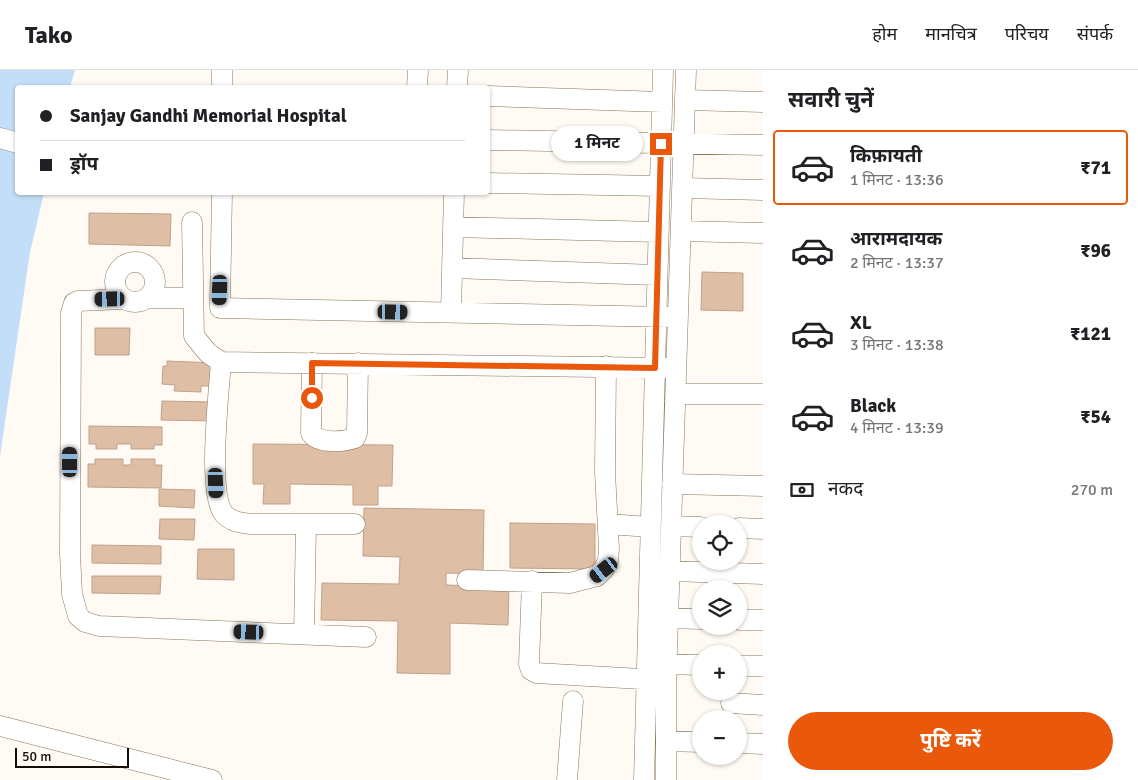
<!DOCTYPE html>
<html lang="hi">
<head>
<meta charset="utf-8">
<style>
  :root { --surface:#fff; --page:#f6f6f6; --text:#202124; --muted:#757577; --line:#e0e0e0; --accent:#ea580c }
  body { margin:0; font-family:Signika,"Noto Sans Devanagari",sans-serif; background:var(--page); color:var(--text); height:100vh; display:flex; flex-direction:column; font-size:19px; white-space:nowrap }
  * { box-sizing:border-box; margin:0 }
  p { font-size:16px; color:var(--muted) }
  .icon { flex:none; width:28px; height:28px; fill:none; stroke:currentColor; stroke-width:2; stroke-linecap:round; stroke-linejoin:round }
  .map { position:relative; flex:1; overflow:hidden }
  .sheet { display:flex; flex-direction:column; background:var(--surface); width:375px }
  .sheet>* { flex:none }
  .banner { position:absolute; left:15px; top:15px; width:475px; height:110px; border-radius:5px; box-shadow:0 1px 4px #0004; display:grid; align-content:center; height:110px; padding:0 25px; background:var(--surface) }
  .buttons { position:absolute; left:692px; top:445px; display:grid; gap:10px }
  .buttons a { display:grid; place-items:center; width:55px; height:55px; border-radius:50%; background:var(--surface); box-shadow:0 1px 4px #0004; font-size:25px }
  .scale { position:absolute; left:15px; bottom:12px; width:114px; box-sizing:border-box; padding-left:5px; border:2px solid #140d03; border-top:0; font-size:14px; line-height:18px; white-space:nowrap; color:#140d03; -webkit-text-stroke:4px #fffbf4; paint-order:stroke }
  .end { position:absolute; width:22px; height:22px; margin:-11px; border:6px solid #ea580c; background:#fff; box-shadow:0 0 0 2px #fff }
  .from { border-radius:50% }
  .bubble { position:absolute; height:35px; border-radius:18px; background:var(--surface); box-shadow:0 1px 4px #0004; font-size:16px; font-weight:700; line-height:35px; text-align:center }
  .car { position:absolute; width:15px; height:30px; margin:-15px -8px; border-radius:6px; box-shadow:0 0 4px 1px #0007; background:linear-gradient(#222 24%,#8ab4d8 0 40%,#222 0 76%,#8ab4d8 0 86%,#222 0) }
  .banner b { display:flex; align-items:center; gap:18px; height:48px; font-size:19px }
  .banner b+b { border-top:1px solid var(--line) }
  .banner i { width:12px; height:12px; background:var(--text) }
  ul { padding:0; list-style:none }
  li { display:flex; align-items:center; gap:15px; height:75px; margin:0 10px 8px; padding:0 15px; border:2px solid transparent; border-radius:5px }
  li div { flex:1 }
  li b { display:block; font-size:19px }
  li em { font-style:normal; font-weight:700 }
  li.current { border-color:var(--accent) }
  li>.icon { width:45px; height:45px; stroke-width:1.5 }
  h2 { padding:0 25px; font-size:22px; line-height:60px }
  .pay { display:flex; align-items:center; gap:12px; height:55px; padding:0 25px; font-size:19px }
  .pay p { margin-inline-start:auto }
  .cta { display:flex; gap:10px; margin-top:auto; padding:10px 25px }
  .cta a { flex:1; height:58px; border-radius:30px; background:var(--accent); color:#fff; font-size:20px; font-weight:700; line-height:58px; text-align:center }
  header { display:flex; align-items:center; gap:30px; box-sizing:border-box; height:70px; padding:0 25px; background:var(--surface); border-bottom:1px solid var(--line) }
  header strong { font-size:24px }
  nav { display:flex; gap:28px; margin-inline-start:auto; font-size:18px }
  main { display:flex; flex:1; min-height:0 }
  .map>svg:first-child { display:block }
</style>
</head>
<body>
<header>
<strong>Tako</strong>
<nav><a>होम</a><a>मानचित्र</a><a>परिचय</a><a>संपर्क</a></nav>
</header>
<main>
<div class="map">
<svg width="763" height="710" viewBox="0 0 763 710">
  <rect width="100%" height="100%" fill="#fffbf4"/>
  <!-- water -->
  <path fill="#c3def9" d="M0,0H75L70,17L18,18V122L44,123L30,182L0,386Z"/>
  <!-- building -->
  <path fill="#dfbea6" stroke="#c0a089" d="M89,143L171,144L170,176L89,174Z
    M702,202L743,203V241L701,240Z
    M95,258H130L129,285H95Z
    M167,291L215,293L214,316H201V322L174,321L175,315L162,314L163,296H167Z
    M162,331L212,332V351L161,350Z
    M89,356L162,357V375H154V379H131V374H117V379H96V374H89Z
    M253,374L393,375L392,416H378V435H353V415L290,414V434H263L264,414H253Z
    M95,389H123V395H131V389H155V395H162L161,418L88,417V394H95Z
    M159,419L195,420L194,438L159,436Z
    M364,438L484,440L483,504L446,503V515L509,517L508,555L450,553V604L397,603L398,551L321,550L322,513L399,514L400,487L363,486Z
    M160,449H195L194,470L159,469Z
    M510,453L595,454V499L510,498Z
    M92,475L161,476V494L92,493Z
    M198,479H234V510L197,509Z
    M92,506H161L160,524L92,523Z"/>
  <g fill="none" stroke-linecap="round" stroke-linejoin="round">
    <defs>
      <path id="minor" d="M222,18V0
        M417,18L418,0
        M457,18L458,0
        M488,26L662,32
        M686,30L763,32
        M0,68L18,73
        M488,70L763,75
        M488,113L660,116
        M683,118L763,120
        M222,122L220,238L669,247
        M192,152L194,266L208,283L221,292L667,298
        M453,157L658,162
        M681,161L763,163
        M115 212a20 20 0 1 1 40 0a20 20 0 1 1-40 0Z
        M452,198L657,205
        M147,228H193
        M123,229L78,231L74,233L71,243L70,484L72,524L78,546L85,552L99,556L366,567
        M451,243L454,122
        M221,292C219,321 207,424 224,444C231,452 242,453 252,454H355
        M312,293L311,363C319,374 343,372 355,368L357,363L358,293
        M676,324H763
        M672,414L763,416
        M608,454L650,457
        M671,456L701,457
        M739,458L763,459
        M670,501L763,504
        M467,510L570,513L597,506L604,499L608,490L609,479L605,402L606,296
        M532,511L529,594L531,600L536,603L659,610
        M668,548L701,549
        M739,550H763
        M304,564L306,454
        M666,594L701,595
        M739,596H763
        M731,633L763,635
        M0,656L212,710
        M666,671L701,672
        M739,673L763,674
        M567,710L573,631
        M644,710L663,0
        M666,710V610L686,0"/>
    </defs>
    <!-- minor casing -->
    <use href="#minor" stroke="#897557" stroke-width="21"/>
    <!-- minor -->
    <use href="#minor" stroke="#fff" stroke-width="20"/>
  </g>
  <g fill="none" stroke-linecap="round" stroke-linejoin="round">
    <!-- route -->
    <path stroke="#ea580c" stroke-width="6" d="M312,328V293L655,298L661,74"/>
  </g>
</svg>
<div class="buttons">
<a><svg class="icon" aria-label="locate" viewBox="0 0 24 24"><circle cx="12" cy="12" r="6"/><path d="M12 2v4M12 18v4M2 12h4M18 12h4"/></svg></a>
<a><svg class="icon" aria-label="layers" viewBox="0 0 24 24"><path d="M12 4l9 5-9 5-9-5zM3 14l9 5 9-5"/></svg></a>
<a>+</a>
<a>−</a>
</div>
<div class="scale">50 m</div>
<i class="end from" style="left:312px;top:328px"></i>
<i class="end" style="left:661px;top:74px"></i>
<div class="bubble" style="left:551px;top:56px;width:92px">1 मिनट</div>
<i class="car" style="left:220px;top:220px;rotate:182deg"></i>
<i class="car" style="left:110px;top:229px;rotate:269deg"></i>
<i class="car" style="left:393px;top:242px;rotate:91deg"></i>
<i class="car" style="left:70px;top:392px;rotate:0deg"></i>
<i class="car" style="left:216px;top:413px;rotate:178deg"></i>
<i class="car" style="left:604px;top:500px;rotate:232deg"></i>
<i class="car" style="left:249px;top:562px;rotate:272deg"></i>
<div class="banner">
<b><i class="from"></i>Sanjay Gandhi Memorial Hospital</b>
<b><i></i>ड्रॉप</b>
</div>
</div>
<section class="sheet">
<h2>सवारी चुनें</h2>
<ul>
<li class="current"><svg class="icon" aria-label="car" viewBox="0 0 24 24"><path d="M5 17H2v-5l4-1 3-4h7l3 4 3 1v5h-3M9 17h6M6 11h13"/><circle cx="7" cy="17" r="2"/><circle cx="17" cy="17" r="2"/></svg><div><b>किफ़ायती</b><p>1 मिनट · 13:36</p></div><em>₹71</em></li>
<li><svg class="icon" aria-label="car" viewBox="0 0 24 24"><path d="M5 17H2v-5l4-1 3-4h7l3 4 3 1v5h-3M9 17h6M6 11h13"/><circle cx="7" cy="17" r="2"/><circle cx="17" cy="17" r="2"/></svg><div><b>आरामदायक</b><p>2 मिनट · 13:37</p></div><em>₹96</em></li>
<li><svg class="icon" aria-label="car" viewBox="0 0 24 24"><path d="M5 17H2v-5l4-1 3-4h7l3 4 3 1v5h-3M9 17h6M6 11h13"/><circle cx="7" cy="17" r="2"/><circle cx="17" cy="17" r="2"/></svg><div><b>XL</b><p>3 मिनट · 13:38</p></div><em>₹121</em></li>
<li><svg class="icon" aria-label="car" viewBox="0 0 24 24"><path d="M5 17H2v-5l4-1 3-4h7l3 4 3 1v5h-3M9 17h6M6 11h13"/><circle cx="7" cy="17" r="2"/><circle cx="17" cy="17" r="2"/></svg><div><b>Black</b><p>4 मिनट · 13:39</p></div><em>₹54</em></li>
</ul>
<div class="pay"><svg class="icon" aria-label="cash" viewBox="0 0 24 24"><path d="M3 7h18v10H3z"/><circle cx="12" cy="12" r="2"/></svg>नकद<p>270 m</p></div>
<div class="cta"><a>पुष्टि करें</a></div>
</section>
</main>
</body>
</html>
